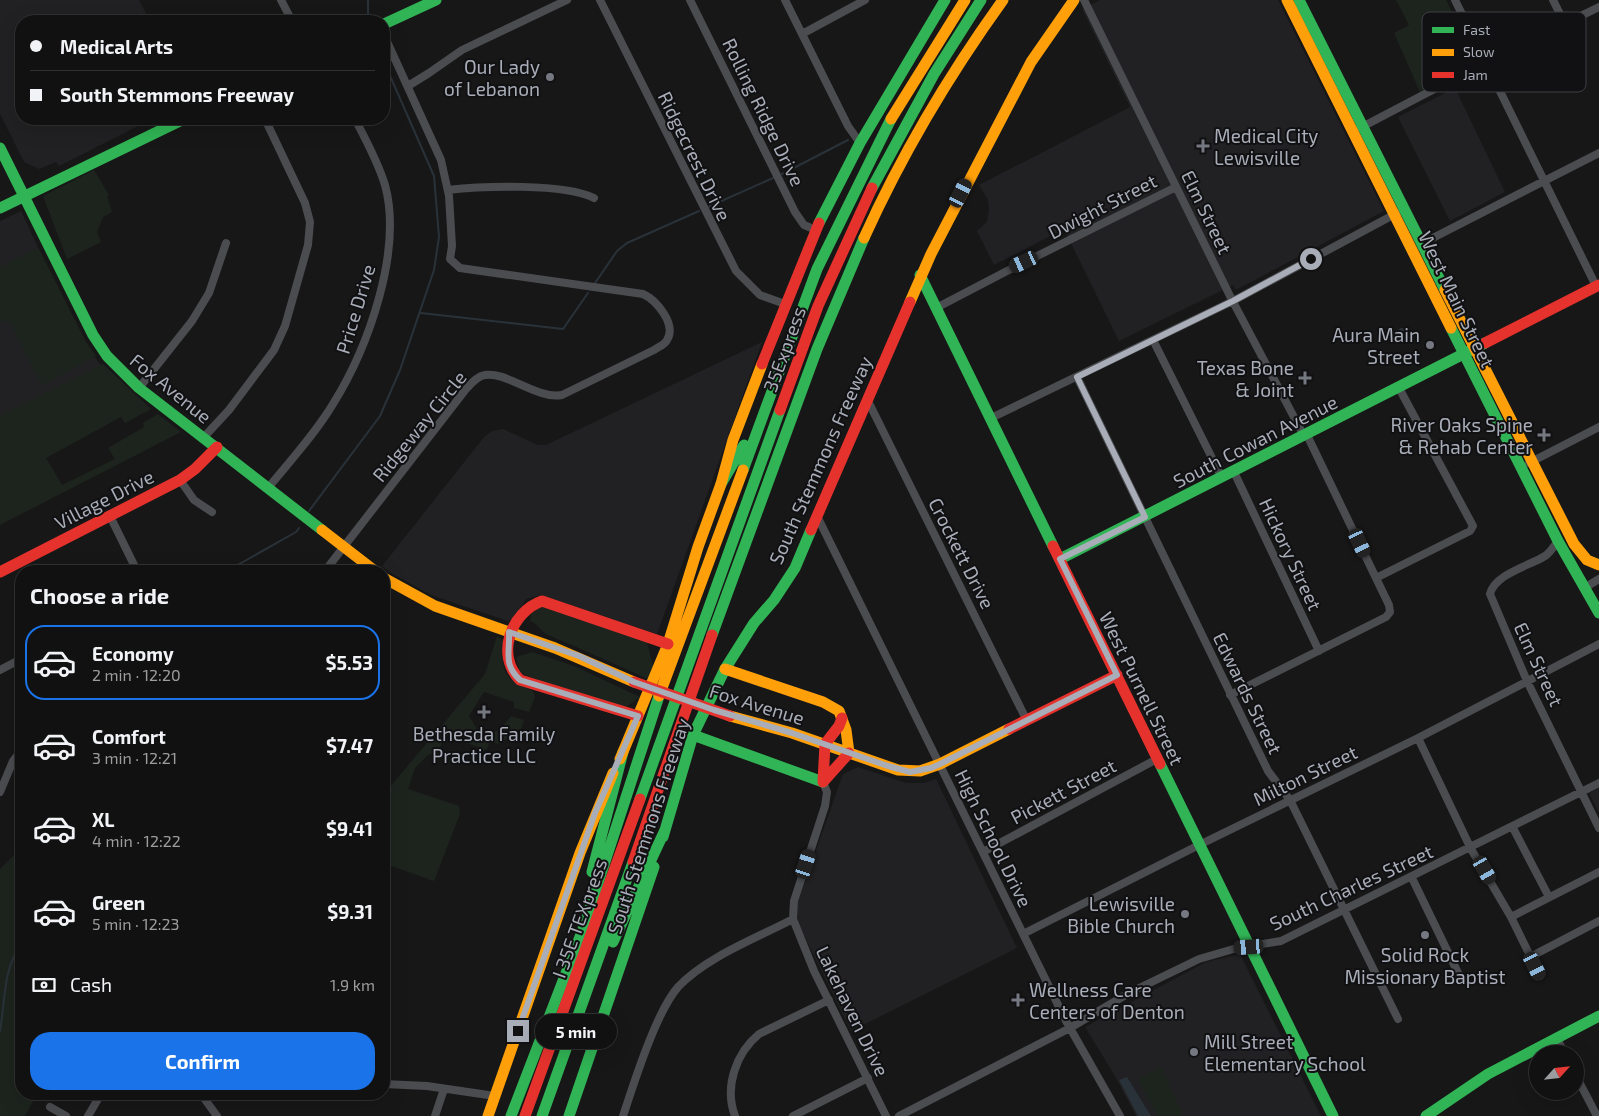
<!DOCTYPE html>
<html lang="en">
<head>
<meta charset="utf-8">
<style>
  :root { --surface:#111; --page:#1a1a1a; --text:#f1f3f6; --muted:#9c9d9f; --line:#303131; --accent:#1a73e8 }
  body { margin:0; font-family:"Exo 2",sans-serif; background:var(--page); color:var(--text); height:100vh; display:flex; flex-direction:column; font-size:19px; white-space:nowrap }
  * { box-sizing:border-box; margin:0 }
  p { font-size:16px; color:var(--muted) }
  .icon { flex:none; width:28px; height:28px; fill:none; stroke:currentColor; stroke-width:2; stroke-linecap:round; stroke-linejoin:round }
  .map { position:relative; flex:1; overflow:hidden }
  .details { position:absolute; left:15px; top:565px; width:375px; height:535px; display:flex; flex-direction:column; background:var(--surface); border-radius:20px; box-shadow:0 5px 20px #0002,0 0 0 1px var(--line) }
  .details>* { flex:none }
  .banner { position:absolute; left:15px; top:15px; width:375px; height:110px; border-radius:20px; box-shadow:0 5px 20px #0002,0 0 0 1px var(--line); display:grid; align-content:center; height:110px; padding:0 15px; background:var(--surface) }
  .needle { width:32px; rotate:63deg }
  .fabs { position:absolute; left:1529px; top:1045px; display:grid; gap:10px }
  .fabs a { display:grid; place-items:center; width:55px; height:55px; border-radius:50%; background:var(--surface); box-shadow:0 5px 20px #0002,0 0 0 1px var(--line); font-size:25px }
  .end { position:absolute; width:22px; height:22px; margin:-11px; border:6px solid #a8adb8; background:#111; box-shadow:0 0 0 2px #111 }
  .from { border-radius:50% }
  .bubble { position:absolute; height:35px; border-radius:18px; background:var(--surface); box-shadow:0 5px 20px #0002,0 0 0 1px var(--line); font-size:16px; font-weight:700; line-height:35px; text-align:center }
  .car { position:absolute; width:15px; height:30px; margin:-15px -8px; border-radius:6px; box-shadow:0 0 4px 1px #0007; background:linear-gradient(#222 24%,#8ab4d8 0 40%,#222 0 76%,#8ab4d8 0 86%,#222 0) }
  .banner b { display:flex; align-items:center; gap:18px; height:48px; font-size:19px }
  .banner b+b { border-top:1px solid var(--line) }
  .banner i { width:12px; height:12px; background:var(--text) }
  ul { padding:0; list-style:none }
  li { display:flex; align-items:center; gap:15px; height:75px; margin:0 10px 8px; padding:0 5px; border:2px solid transparent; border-radius:20px }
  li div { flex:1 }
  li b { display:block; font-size:19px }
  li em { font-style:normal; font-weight:700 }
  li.current { border-color:var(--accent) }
  li>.icon { width:45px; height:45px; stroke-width:1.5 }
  h2 { padding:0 15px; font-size:22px; line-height:60px }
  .pay { display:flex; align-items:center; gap:12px; height:55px; padding:0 15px; font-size:19px }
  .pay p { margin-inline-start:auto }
  .cta { display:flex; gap:10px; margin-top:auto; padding:10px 15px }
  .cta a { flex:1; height:58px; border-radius:20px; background:var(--accent); color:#fff; font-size:20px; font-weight:700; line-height:58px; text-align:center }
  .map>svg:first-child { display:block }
</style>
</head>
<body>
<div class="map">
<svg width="1599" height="1116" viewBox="0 0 1599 1116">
  <rect width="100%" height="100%" fill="#171717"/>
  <!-- built -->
  <path fill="#212123" d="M0,0H139L150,21H21V119H152L59,166L56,162L39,169L24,162L0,114Z
    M1100,0H1278L1384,211L1236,290L1233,285L1119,341L1064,229L994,265L977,231L987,222L989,210L988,200L979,185L1130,107L1082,9Z
    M1455,88L1505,192L1450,221L1398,117Z
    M21,211L70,316L87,347L104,369L0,422V221Z
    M762,342L657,634L541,595L526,599L515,617L508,621L431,595L391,573L382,566L484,437L492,431L503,429L538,445H546Z
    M858,767L906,783H924L936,779L1017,948L851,1031L799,925L797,914L798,901L843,774Z
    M1599,788V813L1589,793Z
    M1240,954L1321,1116H1136L1115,1076L1085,1027L1206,962Z"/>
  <!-- green -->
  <path fill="#1d241e" d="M1396,0H1446L1478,62L1420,92L1394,33L1409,25Z
    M94,170L109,195L107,196L112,212L103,217L97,232L101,242L67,259L43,196Z
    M39,249L86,342L96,356L42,386L9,320L0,322V267L33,250Z
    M103,364L151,409L125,423L121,417L46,458L62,485L115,459L108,448L144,427L143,423L158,414L181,432L0,525V416Z
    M541,607H547L647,642L653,666L648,679C615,664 582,649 548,635C541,632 539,624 530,621L531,614Z
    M497,636L503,640C502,672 502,678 533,691L535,697L529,712L514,708V702L484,692L469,716L483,739L501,728L511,716L524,720L521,729L498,744L490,741L487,749L482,751L481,748L444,735L438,755L429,754L415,768L408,789L459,806L460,814L434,881L391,866L384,887V794L485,674Z
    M532,652L574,666L640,697L622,710L525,675L519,670L516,657Z
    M21,842V1094H37L25,1116H0V869L14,855Z
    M1161,1067L1182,1112V1116H1157L1138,1079Z"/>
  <!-- water -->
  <path fill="#2a3239" d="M1401,328L1405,329L1400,341L1396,340L1395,343L1388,341L1391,334Z
    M1127,1077L1151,1116H1138L1119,1080Z"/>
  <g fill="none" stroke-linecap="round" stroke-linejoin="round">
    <!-- stream -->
    <path stroke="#2a3239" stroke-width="2" d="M368,0V20
      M782,174L848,140
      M708,207L773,178
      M595,283L617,251L627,243L699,211
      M421,313L563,329L588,293
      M309,511L380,416L400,370L434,270L439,237L434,176L384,62
      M227,571L296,532L299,528
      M0,1031C5,1004 3,967 21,945"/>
    <!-- street -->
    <path stroke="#4b4c50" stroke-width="8" d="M281,0L292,21
      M600,0L736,271L760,295L785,304
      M690,0L795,212L804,225L816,230
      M785,0L848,126L860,143
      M1084,0L1231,298L1304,436
      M1455,0L1596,286
      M1553,0L1565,24
      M802,34L865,0
      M408,86L429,73L462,50L567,0
      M1360,128L1486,62L1599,7
      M448,190C482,186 564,183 594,198
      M1423,243L1599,153
      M936,308L1007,271L1176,187
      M1153,340L1222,478
      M1077,377L1268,771L1290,800L1398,1019
      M139,388L192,321L209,293L226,243
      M868,401L1027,721
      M991,418L1233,301L1397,213
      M204,437L229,410L274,350L285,326L308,245L310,222L305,203L265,119
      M1529,463L1599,427
      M1234,472L1319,651
      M180,480L194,500L212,512
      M268,488C290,461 315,434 333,404C368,348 403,251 385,185C378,162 366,140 355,119
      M110,516L137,571
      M818,518L1066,1021L1120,1116
      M1558,541C1554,546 1550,553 1545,556C1529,566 1495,574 1490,594L1527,681L1599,828
      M325,571L466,389C471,384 477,376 485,375C506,371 538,400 562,395L654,350C658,347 665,345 667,340C677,324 656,300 643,294L460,268L450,259L452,246L449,196L441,160L384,35
      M1376,578L1470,531L1473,526L1399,388
      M1586,587L1599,579
      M0,670L21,659
      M1230,695L1386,617L1390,612L1389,605L1307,435
      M1418,738L1471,849L1511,917L1540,976
      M823,782L827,792L825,806L794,901L793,919L814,971L886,1116
      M0,792L13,761L21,751
      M1513,828L1549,897
      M983,852L1157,759
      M1412,878L1460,977
      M1511,917L1599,872
      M1023,934L1199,845L1418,738L1599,644
      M1530,957L1599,921
      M1556,1037L1565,1054
      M1575,1074L1597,1116
      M384,1084L427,1086L495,1096
      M201,1094L217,1116
      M50,1107L66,1116
      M88,1116L101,1094
      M435,1116L444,1089
      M623,1116C634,1083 656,1012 678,987C706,957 757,938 793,919
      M735,1116C724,1087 736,1053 759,1034L829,1000
      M793,1116L868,1078
      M899,1116L1070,1028L1129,993L1199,959L1237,948L1281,941L1599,783"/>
    <!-- fast -->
    <path stroke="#30b455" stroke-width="11" d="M1299,0L1445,290
      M384,24L436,0
      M0,148L93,335L107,356L139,388L322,530
      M872,188L934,74L981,0
      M0,208L184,119
      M819,223L860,143L945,0
      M920,275L1053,546
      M1451,328L1558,541L1599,613
      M743,470L817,269L891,119
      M721,484L744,445
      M1060,559L1485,343
      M712,635L817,349L864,238
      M693,735L823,782
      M1160,764L1333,1116
      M640,799L780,410
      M663,837L693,735L725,669L754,623L774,600L795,568L811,530
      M592,872L623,752
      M613,942L665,830
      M511,1116L583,929L659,696
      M542,1116L633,862
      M569,1116L654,867
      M1426,1116L1488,1074L1599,1016"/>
    <!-- slow -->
    <path stroke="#ff9f0a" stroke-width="11" d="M1287,0L1451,328
      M891,119L965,0
      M864,238C902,154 949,75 1003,0
      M1445,290L1574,544L1587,560L1599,565
      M910,302L931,254L1031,62L1074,0
      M322,530L375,571
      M384,578L435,606L555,648L634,682
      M725,669L823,702L839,711L846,730L849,753
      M659,696L743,470
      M730,716L792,733L898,770L920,771L940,764L1009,729
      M620,759L668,644L698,547L721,484L733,440L762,364
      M488,1116L580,853L613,773"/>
    <!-- jam -->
    <path stroke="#e5322d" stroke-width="11" d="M1485,343L1599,285
      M762,364L819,223
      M780,410L818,306L872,188
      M811,530L910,302
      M1053,546L1160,764
      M0,572L180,480L195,469L217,447
      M638,716L520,680C495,655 511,612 542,601L668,644
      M1009,729L1117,675
      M823,782L825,744L839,726L842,718
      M823,782L849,753
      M633,862L712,635
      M525,1116L640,799"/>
    <!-- jam-bridge -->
    <path stroke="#e5322d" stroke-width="11" d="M634,682L730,716"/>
  </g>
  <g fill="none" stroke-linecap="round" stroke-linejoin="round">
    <!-- route -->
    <path stroke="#a8adb8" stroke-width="6" d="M518,1031L595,813L638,716L520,680C503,664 510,654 509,632L579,656L634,682L714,710L792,733L888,766L910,772L931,768L940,764L1117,675L1060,559L1145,517L1077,377L1233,301L1311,259"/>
  </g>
  <!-- markers -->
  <g fill="#757880" stroke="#111113" stroke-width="2">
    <circle cx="550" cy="77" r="5"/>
    <path d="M1200.5 138.5h5v5h5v5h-5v5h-5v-5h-5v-5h5z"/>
    <circle cx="1430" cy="345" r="5"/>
    <path d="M1302.5 370.5h5v5h5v5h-5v5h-5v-5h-5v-5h5z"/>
    <path d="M1541.5 427.5h5v5h5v5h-5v5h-5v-5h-5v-5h5z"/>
    <path d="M481.5 704.5h5v5h5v5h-5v5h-5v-5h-5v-5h5z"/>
    <circle cx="1185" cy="914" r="5"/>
    <circle cx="1425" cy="935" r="5"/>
    <path d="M1015.5 992.5h5v5h5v5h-5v5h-5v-5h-5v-5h5z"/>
    <circle cx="1194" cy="1052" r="5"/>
  </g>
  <g text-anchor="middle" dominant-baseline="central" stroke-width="4" stroke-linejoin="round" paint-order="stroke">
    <!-- poi labels -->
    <g font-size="19" fill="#a8adb8" stroke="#111113" text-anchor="end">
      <text x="540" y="66">Our Lady<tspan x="540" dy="22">of Lebanon</tspan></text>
      <text x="1214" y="135" text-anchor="start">Medical City<tspan x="1214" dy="22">Lewisville</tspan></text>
      <text x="1420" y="334">Aura Main<tspan x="1420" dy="22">Street</tspan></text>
      <text x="1294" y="367">Texas Bone<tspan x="1294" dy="22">&amp; Joint</tspan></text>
      <text x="1533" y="424">River Oaks Spine<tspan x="1533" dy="22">&amp; Rehab Center</tspan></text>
      <text x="484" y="733" text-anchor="middle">Bethesda Family<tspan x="484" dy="22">Practice LLC</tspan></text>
      <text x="1175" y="903">Lewisville<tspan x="1175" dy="22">Bible Church</tspan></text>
      <text x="1425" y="954" text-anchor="middle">Solid Rock<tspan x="1425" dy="22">Missionary Baptist</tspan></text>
      <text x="1029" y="989" text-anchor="start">Wellness Care<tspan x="1029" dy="22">Centers of Denton</tspan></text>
      <text x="1204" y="1041" text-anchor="start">Mill Street<tspan x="1204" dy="22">Elementary School</tspan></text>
    </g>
    <!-- street labels -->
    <g font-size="19" fill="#a8adb8" stroke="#111113">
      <text transform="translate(764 112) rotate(64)">Rolling Ridge Drive</text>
      <text transform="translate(695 156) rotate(64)">Ridgecrest Drive</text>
      <text transform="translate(1102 206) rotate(-27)">Dwight Street</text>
      <text transform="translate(1207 212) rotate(64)">Elm Street</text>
      <text transform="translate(1457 299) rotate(64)">West Main Street</text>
      <text transform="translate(355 309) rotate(-73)">Price Drive</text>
      <text transform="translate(784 349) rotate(-70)">35Express</text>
      <text transform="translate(171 388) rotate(39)">Fox Avenue</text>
      <text transform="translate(419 426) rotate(-51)">Ridgeway Circle</text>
      <text transform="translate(1255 441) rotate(-27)">South Cowan Avenue</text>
      <text transform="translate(820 460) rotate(-66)">South Stemmons Freeway</text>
      <text transform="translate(104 499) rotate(-27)">Village Drive</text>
      <text transform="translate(962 553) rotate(63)">Crockett Drive</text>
      <text transform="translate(1291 554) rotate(65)">Hickory Street</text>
      <text transform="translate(1539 664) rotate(65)">Elm Street</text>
      <text transform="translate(1142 688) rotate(64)">West Purnell Street</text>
      <text transform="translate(1248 693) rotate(64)">Edwards Street</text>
      <text transform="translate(757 704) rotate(17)">Fox Avenue</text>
      <text transform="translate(1305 775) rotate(-26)">Milton Street</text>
      <text transform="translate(1063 791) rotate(-28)">Pickett Street</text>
      <text transform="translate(648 826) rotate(-72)">South Stemmons Freeway</text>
      <text transform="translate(994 838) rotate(64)">High School Drive</text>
      <text transform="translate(1351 887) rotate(-25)">South Charles Street</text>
      <text transform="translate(579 918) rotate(-70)">I 35E TEXpress</text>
      <text transform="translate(853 1011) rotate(64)">Lakehaven Drive</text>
    </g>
  </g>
  <!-- legend -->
  <rect x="1422" y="12" width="164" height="80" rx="8" fill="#111113" stroke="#3e4045" stroke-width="1"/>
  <rect x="1432" y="27" width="22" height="6" fill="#30b455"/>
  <rect x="1432" y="49" width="22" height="7" fill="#ff9f0a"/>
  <rect x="1432" y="72" width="22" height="6" fill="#e5322d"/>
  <g font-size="14" fill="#a8adb8">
    <text x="1463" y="35">Fast</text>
    <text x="1463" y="57">Slow</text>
    <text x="1463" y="80">Jam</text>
  </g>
</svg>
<div class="fabs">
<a><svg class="needle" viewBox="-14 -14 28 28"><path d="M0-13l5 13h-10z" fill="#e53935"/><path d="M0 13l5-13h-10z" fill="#9c9d9f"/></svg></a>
</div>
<i class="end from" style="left:1311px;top:259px"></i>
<i class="end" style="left:518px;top:1031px"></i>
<div class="bubble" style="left:535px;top:1014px;width:82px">5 min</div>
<i class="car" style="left:961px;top:193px;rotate:27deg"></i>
<i class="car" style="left:1024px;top:262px;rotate:245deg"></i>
<i class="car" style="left:1360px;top:543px;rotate:155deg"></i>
<i class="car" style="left:806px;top:864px;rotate:18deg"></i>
<i class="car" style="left:1485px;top:870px;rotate:150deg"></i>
<i class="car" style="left:1249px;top:947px;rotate:266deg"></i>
<i class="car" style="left:1535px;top:966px;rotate:153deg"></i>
<div class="banner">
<b><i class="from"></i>Medical Arts</b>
<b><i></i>South Stemmons Freeway</b>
</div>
<section class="details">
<h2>Choose a ride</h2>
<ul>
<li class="current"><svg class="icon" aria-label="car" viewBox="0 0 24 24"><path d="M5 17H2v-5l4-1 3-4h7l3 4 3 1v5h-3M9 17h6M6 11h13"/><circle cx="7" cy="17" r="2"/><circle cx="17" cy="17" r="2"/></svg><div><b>Economy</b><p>2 min · 12:20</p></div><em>$5.53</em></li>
<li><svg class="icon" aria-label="car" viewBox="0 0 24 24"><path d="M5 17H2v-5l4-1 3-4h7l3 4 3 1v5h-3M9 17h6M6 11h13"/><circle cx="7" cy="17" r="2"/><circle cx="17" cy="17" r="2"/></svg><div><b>Comfort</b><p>3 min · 12:21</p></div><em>$7.47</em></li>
<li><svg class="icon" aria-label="car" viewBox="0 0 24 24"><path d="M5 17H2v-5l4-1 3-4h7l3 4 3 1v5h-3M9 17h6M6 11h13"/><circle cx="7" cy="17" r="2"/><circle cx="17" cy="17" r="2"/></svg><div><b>XL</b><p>4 min · 12:22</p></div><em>$9.41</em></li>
<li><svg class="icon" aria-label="car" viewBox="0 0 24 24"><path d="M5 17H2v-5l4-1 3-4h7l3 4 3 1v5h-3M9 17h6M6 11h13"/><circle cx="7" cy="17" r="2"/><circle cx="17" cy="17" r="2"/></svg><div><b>Green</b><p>5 min · 12:23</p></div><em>$9.31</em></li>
</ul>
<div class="pay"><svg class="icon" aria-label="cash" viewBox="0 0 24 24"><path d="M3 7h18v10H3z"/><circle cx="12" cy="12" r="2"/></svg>Cash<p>1.9 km</p></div>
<div class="cta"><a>Confirm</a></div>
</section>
</div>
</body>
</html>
